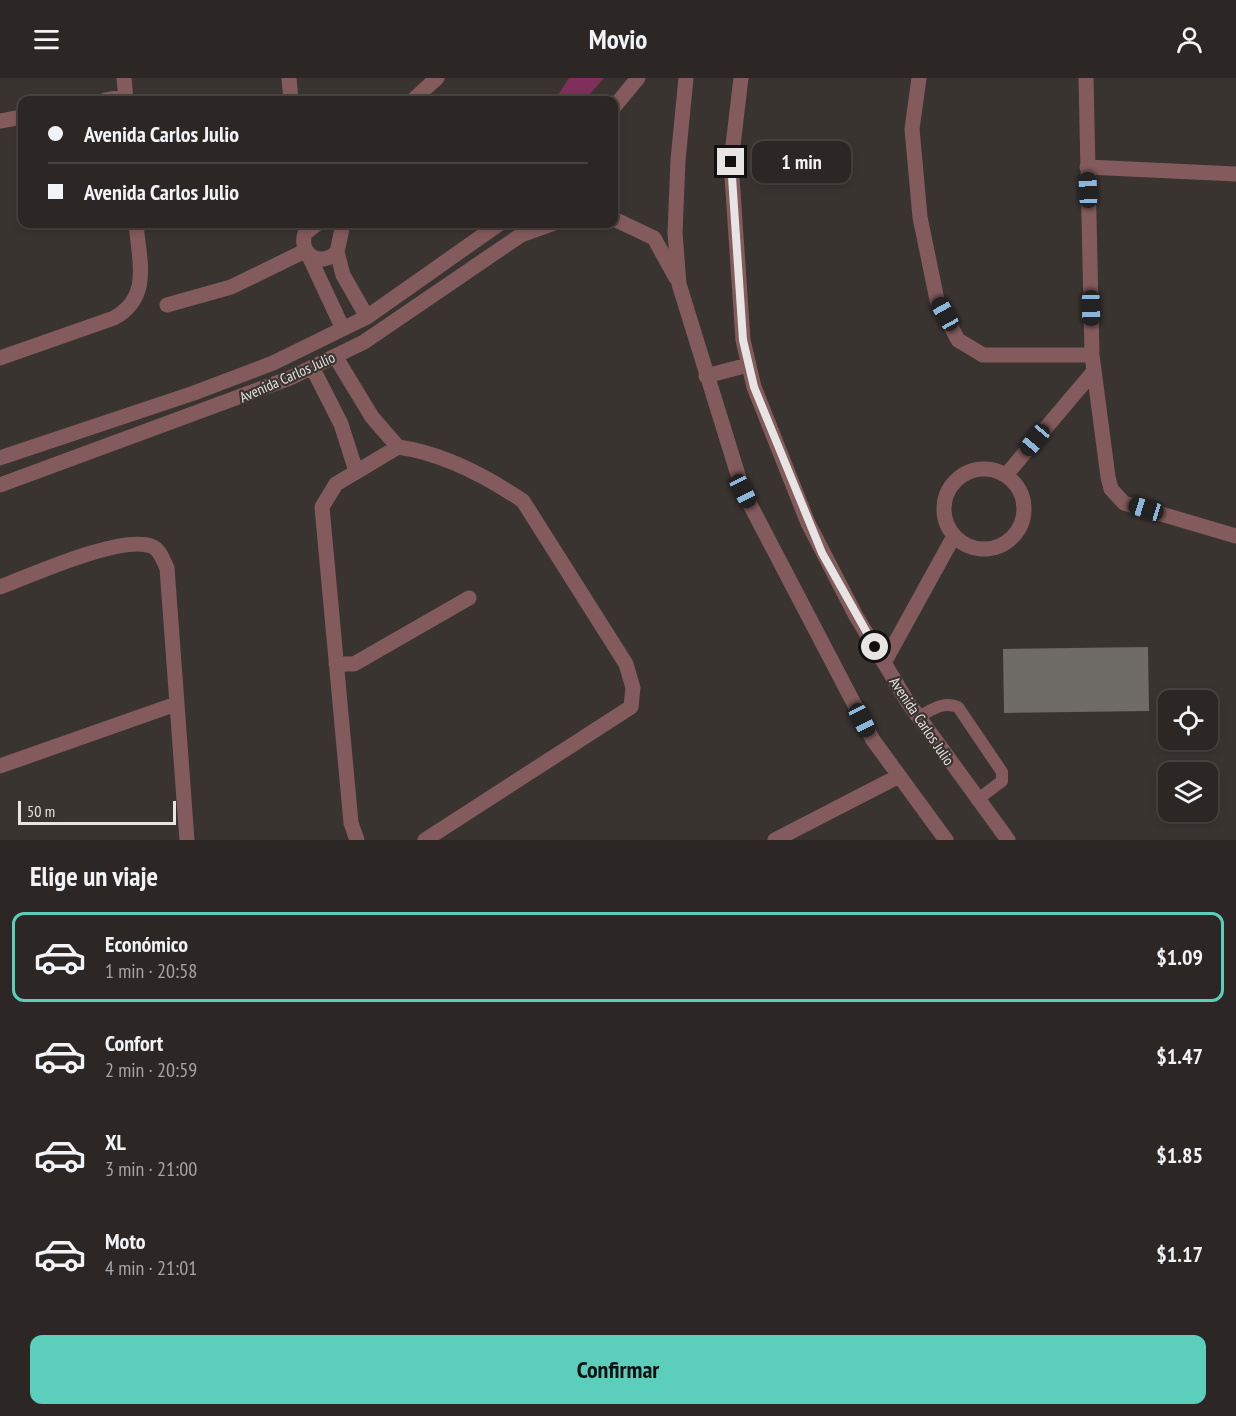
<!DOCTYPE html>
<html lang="es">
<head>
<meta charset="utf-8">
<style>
  :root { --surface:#2c2725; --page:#383332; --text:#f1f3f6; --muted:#a6a5a7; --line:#484442; --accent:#5bcebc }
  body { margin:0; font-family:"PT Sans Narrow",sans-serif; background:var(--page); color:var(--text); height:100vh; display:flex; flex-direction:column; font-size:22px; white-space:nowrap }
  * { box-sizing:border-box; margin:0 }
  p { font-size:20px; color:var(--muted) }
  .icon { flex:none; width:33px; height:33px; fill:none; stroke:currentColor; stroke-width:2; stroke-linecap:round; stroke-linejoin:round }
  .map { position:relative; height:762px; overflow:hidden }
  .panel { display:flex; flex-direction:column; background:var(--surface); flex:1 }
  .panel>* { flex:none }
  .top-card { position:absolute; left:18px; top:18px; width:600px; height:132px; border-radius:12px; box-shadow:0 3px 9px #0003,0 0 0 2px var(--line); display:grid; align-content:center; height:132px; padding:0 30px; background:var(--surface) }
  .fabs { position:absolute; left:1158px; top:612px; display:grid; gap:12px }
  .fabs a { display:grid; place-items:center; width:60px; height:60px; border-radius:12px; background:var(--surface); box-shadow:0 3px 9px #0003,0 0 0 2px var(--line); font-size:30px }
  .scale { position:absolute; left:18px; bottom:15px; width:158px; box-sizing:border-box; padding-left:6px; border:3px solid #e8e4e3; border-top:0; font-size:16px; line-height:21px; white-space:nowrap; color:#e8e4e3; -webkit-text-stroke:4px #3a3431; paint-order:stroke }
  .end { position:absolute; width:27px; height:27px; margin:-14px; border:8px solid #e8e4e3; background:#111; box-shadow:0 0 0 3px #111 }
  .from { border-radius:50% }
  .bubble { position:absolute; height:42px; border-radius:12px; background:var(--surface); box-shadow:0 3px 9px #0003,0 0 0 2px var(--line); font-size:20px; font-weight:700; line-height:42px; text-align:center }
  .car { position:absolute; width:18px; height:36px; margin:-18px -9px; border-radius:8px; box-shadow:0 0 4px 2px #0007; background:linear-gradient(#222 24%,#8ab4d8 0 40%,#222 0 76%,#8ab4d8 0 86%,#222 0) }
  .top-card b { display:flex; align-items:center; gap:21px; height:57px; font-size:22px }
  .top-card b+b { border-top:2px solid var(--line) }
  .top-card i { width:15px; height:15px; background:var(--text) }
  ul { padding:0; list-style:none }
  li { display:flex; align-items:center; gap:18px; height:90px; margin:0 12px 9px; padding:0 18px; border:3px solid transparent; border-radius:12px }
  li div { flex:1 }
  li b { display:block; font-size:22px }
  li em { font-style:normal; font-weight:700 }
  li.current { border-color:var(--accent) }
  li>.icon { width:54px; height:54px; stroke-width:1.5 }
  h2 { padding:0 30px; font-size:27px; line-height:72px }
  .button { display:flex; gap:12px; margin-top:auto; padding:12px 30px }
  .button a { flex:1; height:69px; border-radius:12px; background:var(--accent); color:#111; font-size:24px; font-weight:700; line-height:69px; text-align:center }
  header { display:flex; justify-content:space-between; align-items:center; height:78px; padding:0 30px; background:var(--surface); font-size:27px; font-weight:700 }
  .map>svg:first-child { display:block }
</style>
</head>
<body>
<header><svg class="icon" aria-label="menu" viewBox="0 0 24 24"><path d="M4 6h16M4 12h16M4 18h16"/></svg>Movio<svg class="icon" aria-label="person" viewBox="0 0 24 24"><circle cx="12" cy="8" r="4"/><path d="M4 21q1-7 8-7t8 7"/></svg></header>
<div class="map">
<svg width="1236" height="762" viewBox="0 0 1236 762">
  <rect width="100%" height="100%" fill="#3a3431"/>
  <!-- water -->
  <path fill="#7e2f5a" d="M569,0H604L585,22H555Z"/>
  <!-- building -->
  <path fill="#6f6b66" d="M1148,569L1149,633L1004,635L1003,571Z"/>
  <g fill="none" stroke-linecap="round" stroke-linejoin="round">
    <!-- service -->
    <path stroke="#845b5d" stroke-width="12" d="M918,639C932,632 942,623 958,629L1002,694V703L977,722"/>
    <!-- minor -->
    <path stroke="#845b5d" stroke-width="15" d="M124,0L126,22
      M289,0L291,22
      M686,0L678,82L675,155L679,206L743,413L873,662L946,762
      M741,0L731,84L743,262L754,309L808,445L856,538L907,623L1008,762
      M919,0L912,51L920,139L937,222L958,262L983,277H1092
      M1086,0L1092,277L1108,399L1111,411L1124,425L1236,458
      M105,22L126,18
      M413,22L437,0
      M614,29L638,0
      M0,43L22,39
      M1087,89L1236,96
      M614,141L654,160L676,200
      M317,146L305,155C298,177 321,190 337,174L343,146
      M337,174L343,197L367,239
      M309,178L343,251
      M167,227L231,209L305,173
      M335,278L372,339L398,369
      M0,280L114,240C152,219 139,182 136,146
      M312,289L341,346L356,393
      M706,298L748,287
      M0,380L194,315L273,285L367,239L499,146
      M944 431a40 40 0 1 1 80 0a40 40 0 1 1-80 0Z
      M1006,397L1094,293
      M0,407L290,300L364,264L521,157L552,146
      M0,509C32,497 120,457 151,468C160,471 163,482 167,490L187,762
      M884,585L954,458
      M336,586H354L469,520
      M0,688L176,626
      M357,762L351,745L322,429L336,406L398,369C442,375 486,398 523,423L626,586L633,610L631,629L425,762
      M775,762L899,698"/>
  </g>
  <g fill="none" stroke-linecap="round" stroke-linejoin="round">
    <!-- route -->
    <path stroke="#e8e4e3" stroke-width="8" d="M731,84L743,262L754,309L822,475L875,569"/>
  </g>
  <g text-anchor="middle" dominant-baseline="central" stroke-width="4.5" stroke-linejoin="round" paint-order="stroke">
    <!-- street labels -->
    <g font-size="15" fill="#e8e4e3" stroke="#3a3431">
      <text transform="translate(287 299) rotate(-24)">Avenida Carlos Julio</text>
      <text transform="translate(922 643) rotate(56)">Avenida Carlos Julio</text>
    </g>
  </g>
</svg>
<div class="fabs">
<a><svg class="icon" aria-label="locate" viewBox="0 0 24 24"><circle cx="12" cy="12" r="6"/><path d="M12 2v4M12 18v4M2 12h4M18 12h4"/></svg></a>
<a><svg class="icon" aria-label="layers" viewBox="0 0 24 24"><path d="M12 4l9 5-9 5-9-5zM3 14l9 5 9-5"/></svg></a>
</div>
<div class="scale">50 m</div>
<i class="end from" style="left:875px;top:569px"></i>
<i class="end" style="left:731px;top:84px"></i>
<div class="bubble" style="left:752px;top:63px;width:99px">1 min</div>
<i class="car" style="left:1088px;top:112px;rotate:358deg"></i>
<i class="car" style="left:1091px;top:230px;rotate:179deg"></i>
<i class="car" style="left:945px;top:236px;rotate:331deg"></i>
<i class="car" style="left:1035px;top:362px;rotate:220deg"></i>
<i class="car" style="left:743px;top:413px;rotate:153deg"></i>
<i class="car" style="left:1146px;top:431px;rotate:287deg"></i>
<i class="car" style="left:862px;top:642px;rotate:153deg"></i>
<div class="top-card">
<b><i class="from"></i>Avenida Carlos Julio</b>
<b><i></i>Avenida Carlos Julio</b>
</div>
</div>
<section class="panel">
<h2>Elige un viaje</h2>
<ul>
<li class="current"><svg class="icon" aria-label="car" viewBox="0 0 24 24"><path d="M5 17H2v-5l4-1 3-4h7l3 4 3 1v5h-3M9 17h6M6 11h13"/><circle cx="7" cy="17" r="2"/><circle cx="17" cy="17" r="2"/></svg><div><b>Económico</b><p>1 min · 20:58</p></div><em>$1.09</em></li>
<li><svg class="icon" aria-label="car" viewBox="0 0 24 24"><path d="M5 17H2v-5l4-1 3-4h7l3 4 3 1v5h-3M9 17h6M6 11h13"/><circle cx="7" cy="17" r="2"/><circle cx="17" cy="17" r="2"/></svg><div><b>Confort</b><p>2 min · 20:59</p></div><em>$1.47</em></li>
<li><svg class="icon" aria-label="car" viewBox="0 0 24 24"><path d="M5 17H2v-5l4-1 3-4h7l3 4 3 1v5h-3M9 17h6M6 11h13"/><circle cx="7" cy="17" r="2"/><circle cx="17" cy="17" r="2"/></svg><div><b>XL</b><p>3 min · 21:00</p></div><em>$1.85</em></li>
<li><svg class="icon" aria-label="car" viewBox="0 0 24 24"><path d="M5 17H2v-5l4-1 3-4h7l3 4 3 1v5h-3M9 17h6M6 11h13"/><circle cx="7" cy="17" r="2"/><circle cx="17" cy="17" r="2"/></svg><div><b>Moto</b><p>4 min · 21:01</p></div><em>$1.17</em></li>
</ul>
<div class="button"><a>Confirmar</a></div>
</section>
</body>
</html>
